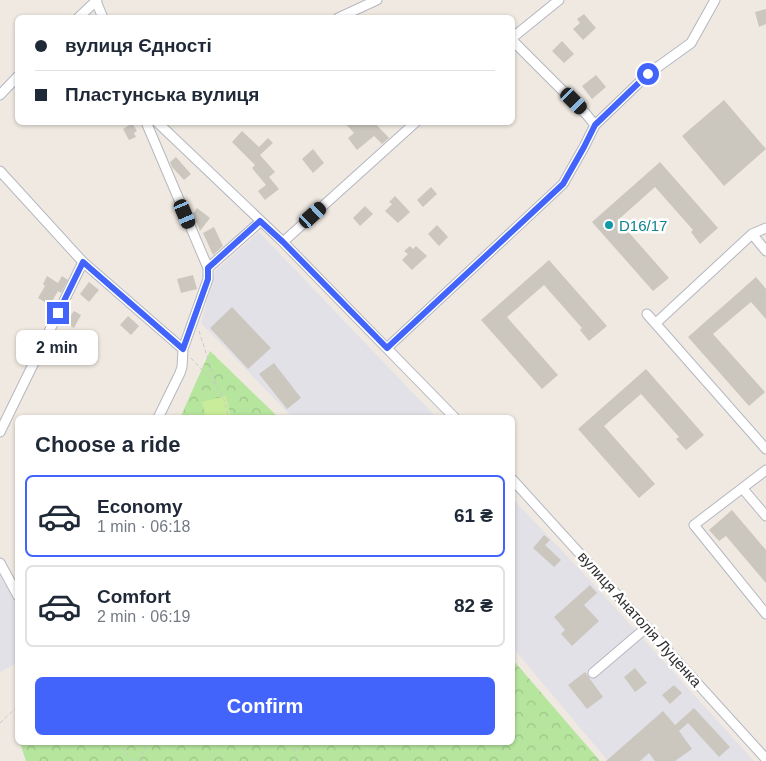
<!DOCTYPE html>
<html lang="en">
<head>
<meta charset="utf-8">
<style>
  :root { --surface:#fff; --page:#f6f6f7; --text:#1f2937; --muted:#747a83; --line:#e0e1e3; --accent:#4264fb }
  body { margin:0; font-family:Arial,sans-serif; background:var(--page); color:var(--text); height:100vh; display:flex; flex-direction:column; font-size:19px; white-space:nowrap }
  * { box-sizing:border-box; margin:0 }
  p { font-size:16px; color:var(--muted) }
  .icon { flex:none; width:28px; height:28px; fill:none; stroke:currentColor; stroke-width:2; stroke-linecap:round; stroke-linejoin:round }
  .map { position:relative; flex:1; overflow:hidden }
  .side { position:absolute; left:15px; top:415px; width:500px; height:330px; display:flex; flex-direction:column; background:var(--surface); border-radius:8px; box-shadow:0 1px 4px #0004 }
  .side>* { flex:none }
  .guide { position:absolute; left:15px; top:15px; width:500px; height:110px; border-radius:8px; box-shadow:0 1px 4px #0004; display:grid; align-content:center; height:110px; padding:0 20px; background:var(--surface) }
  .end { position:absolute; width:22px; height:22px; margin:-11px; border:6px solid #4264fb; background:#fff; box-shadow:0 0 0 2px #fff }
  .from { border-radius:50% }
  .bubble { position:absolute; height:35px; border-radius:8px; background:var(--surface); box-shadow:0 1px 4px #0004; font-size:16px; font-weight:700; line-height:35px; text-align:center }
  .car { position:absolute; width:15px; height:30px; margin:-15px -8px; border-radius:6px; box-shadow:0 0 4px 1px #0007; background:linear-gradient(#222 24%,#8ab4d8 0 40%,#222 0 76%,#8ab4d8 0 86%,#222 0) }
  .guide b { display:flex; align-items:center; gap:18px; height:48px; font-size:19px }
  .guide b+b { border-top:1px solid var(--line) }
  .guide i { width:12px; height:12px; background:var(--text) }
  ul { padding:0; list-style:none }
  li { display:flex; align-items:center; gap:15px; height:82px; margin:0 10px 8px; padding:0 10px; border:2px solid var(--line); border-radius:8px }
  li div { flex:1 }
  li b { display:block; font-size:19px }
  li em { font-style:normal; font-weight:700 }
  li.on { border-color:var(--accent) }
  li>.icon { width:45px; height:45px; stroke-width:1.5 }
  h2 { padding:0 20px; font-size:22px; line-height:60px }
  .cta { display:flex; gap:10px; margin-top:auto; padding:10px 20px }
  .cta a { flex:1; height:58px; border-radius:8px; background:var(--accent); color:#fff; font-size:20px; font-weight:700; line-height:58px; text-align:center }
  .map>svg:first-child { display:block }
</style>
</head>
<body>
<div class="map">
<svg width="766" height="761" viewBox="0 0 766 761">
  <defs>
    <pattern id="forest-crowns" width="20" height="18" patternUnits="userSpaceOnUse" patternTransform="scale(1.25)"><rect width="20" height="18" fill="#b6e59e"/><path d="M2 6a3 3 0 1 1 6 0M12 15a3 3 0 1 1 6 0" fill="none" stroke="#9dc588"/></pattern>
  </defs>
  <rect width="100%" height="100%" fill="#efe9e1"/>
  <!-- industrial -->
  <path fill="#e3e1e8" d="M259,232L436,417H292L201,323L215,271Z
    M512,498L587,577L754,761H608L513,648Z
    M0,576L18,607L17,663L0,672Z"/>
  <!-- forest -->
  <path fill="url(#forest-crowns)" d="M210,351L278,417L180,418Z
    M513,660L600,761H26L20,743L512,742Z"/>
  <!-- pitch -->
  <path fill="#c9ec9a" d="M226,396L231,417H206L202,402Z"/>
  <!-- building -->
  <path fill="#cbc7bf" d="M766,9V24L759,27L755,12Z
    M584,14L596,28L583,40L573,29L580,23L577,19Z
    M562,41L574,54L564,63L552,51Z
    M596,75L606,87L592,99L582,86Z
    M724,100L766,149L724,186L682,136Z
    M344,122H374L389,138L382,144L374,136L357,150L348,138L354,133Z
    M132,123L137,131L134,133L136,137L129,140L123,129Z
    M242,131L259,147L268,138L273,143L260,155L275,172L269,177L279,189L265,200L258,191L266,185L252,168L255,165L232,142Z
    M313,149L324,163L313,173L302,159Z
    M176,157L191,174L184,180L172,167L170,162Z
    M660,162L718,228L700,244L691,232L693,230L655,187L618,220L669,278L653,291L592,222Z
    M431,187L437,194L423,207L417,200Z
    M395,196L410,212L398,223L385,211L392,204L389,202Z
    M365,206L373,214L360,226L353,218Z
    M197,208L210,218L200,231L193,214Z
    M437,225L448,237L439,246L428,234Z
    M214,227L223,246L213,255L203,233Z
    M410,246L413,249L416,246L427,256L412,270L402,260L408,254L404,251Z
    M549,260L607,326L589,341L580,330L582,328L544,285L507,317L558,375L542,389L481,320Z
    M193,275L197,289L181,293L177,279Z
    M47,276L58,283L62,276L68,280L61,293L58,291L50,305L38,298L45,286L43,284Z
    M756,277L766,289V319L751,302L713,334L765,392L749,406L688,337Z
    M89,282L99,290L89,302L80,294Z
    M232,307L271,348L248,369L210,328Z
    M74,311L81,315L74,328L62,321L66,313L71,315Z
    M128,316L139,326L131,335L120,325Z
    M274,363L301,398L287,409L259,374Z
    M646,369L704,435L686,450L676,439L679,437L641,394L604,426L655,484L639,498L578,429Z
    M732,510L766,550V583L726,536L719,541L709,530Z
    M544,535L550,540L545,545L561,560L554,567L533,548Z
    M590,585L597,593L584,605L599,621L572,646L561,634L565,630L554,617Z
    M635,668L647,683L635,692L624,677Z
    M585,672L603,697L587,709L568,685Z
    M674,685L682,693L670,704L662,695Z
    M694,708L730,747L719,757L688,723L679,731L692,749L675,761H655L649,753L640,761H606L663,711L675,725Z"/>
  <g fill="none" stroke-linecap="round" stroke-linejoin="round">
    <defs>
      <path id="minor" d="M96,1L103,18
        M78,18L97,0
        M338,18L377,0
        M512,38L559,0
        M512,40L586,114L595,125
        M0,95L18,76
        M146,122L208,268V279L183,349L182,367L180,373L158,418
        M157,122L283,242L455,418
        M0,171L83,262L183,349
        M752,234L766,251
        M283,242L416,122
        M208,268L261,221
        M647,314L766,449
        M656,323L752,234L766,228
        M387,348L563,184L584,147L595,125L648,74L691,43L715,0
        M0,432L83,262
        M766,470L694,525L766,614
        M512,479L766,759
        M743,489L766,516
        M0,563L18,596
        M593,673L647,627"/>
    </defs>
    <!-- minor casing -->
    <use href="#minor" stroke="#b4b7c1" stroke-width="11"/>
    <!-- path -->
    <path stroke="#c9c9c9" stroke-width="1" stroke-dasharray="4 2.5" stroke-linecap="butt" d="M199,331L217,387L224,400L229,418
      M191,358L217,386
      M0,723L18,706
      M119,742L132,761
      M292,742L297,761
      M139,761L147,742"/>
    <!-- minor -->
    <use href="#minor" stroke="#fff" stroke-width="9"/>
  </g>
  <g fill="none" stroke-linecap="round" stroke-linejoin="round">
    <!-- route -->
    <path stroke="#4264fb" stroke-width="6" d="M58,313L83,262L183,349L208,279V268L260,221L283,242L387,348L563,184L584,147L595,125L648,74"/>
  </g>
  <!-- markers -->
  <circle fill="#0f9aa8" stroke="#fff" stroke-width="2" cx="609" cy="225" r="5"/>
  <g text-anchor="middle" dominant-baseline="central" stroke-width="5" stroke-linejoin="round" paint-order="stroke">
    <!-- culture labels -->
    <g font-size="15" fill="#0d838f" stroke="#fff" text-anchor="start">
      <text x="619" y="225">D16/17</text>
    </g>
    <!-- street labels -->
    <g font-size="15" fill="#2e2e2e" stroke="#fff">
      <text transform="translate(640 619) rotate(48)">вулиця Анатолія Луценка</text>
    </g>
  </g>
</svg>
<i class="end from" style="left:648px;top:74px"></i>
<i class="end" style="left:58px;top:313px"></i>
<div class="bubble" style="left:16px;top:330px;width:82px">2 min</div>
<i class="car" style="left:574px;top:101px;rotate:135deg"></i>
<i class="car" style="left:185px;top:214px;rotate:157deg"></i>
<i class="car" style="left:313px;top:215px;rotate:48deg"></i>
<div class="guide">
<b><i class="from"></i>вулиця Єдності</b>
<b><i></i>Пластунська вулиця</b>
</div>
<section class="side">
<h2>Choose a ride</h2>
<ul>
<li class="on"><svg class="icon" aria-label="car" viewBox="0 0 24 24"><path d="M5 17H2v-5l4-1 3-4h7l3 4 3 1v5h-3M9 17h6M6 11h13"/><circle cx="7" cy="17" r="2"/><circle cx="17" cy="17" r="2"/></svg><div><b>Economy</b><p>1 min · 06:18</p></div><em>61 ₴</em></li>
<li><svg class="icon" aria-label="car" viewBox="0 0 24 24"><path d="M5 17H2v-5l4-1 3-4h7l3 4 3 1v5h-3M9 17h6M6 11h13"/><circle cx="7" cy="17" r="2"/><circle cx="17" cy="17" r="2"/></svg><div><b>Comfort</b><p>2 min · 06:19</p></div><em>82 ₴</em></li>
</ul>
<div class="cta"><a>Confirm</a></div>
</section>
</div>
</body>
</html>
